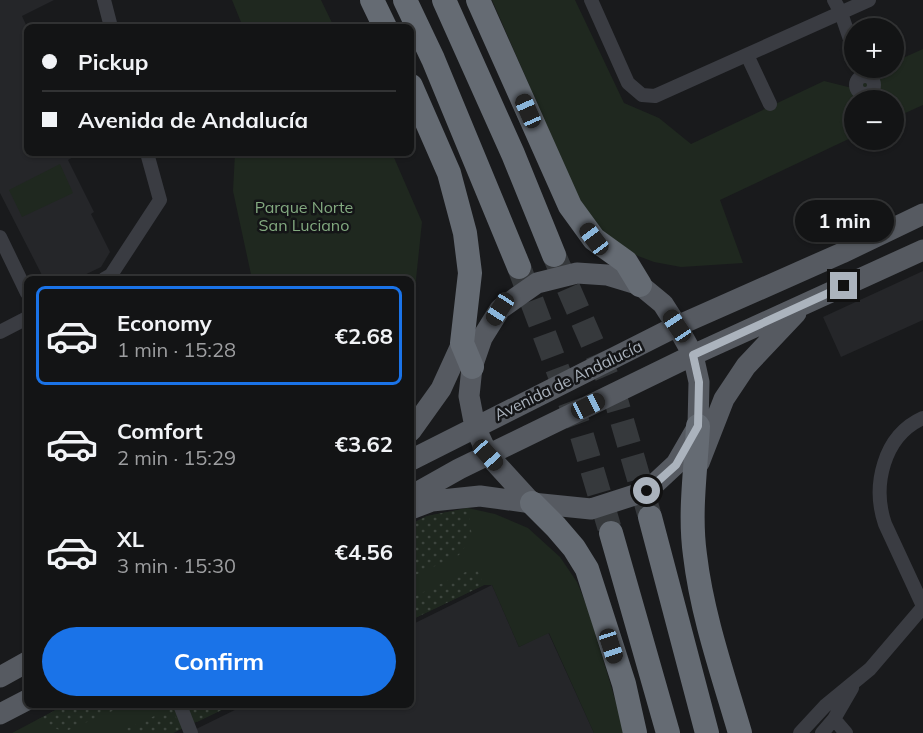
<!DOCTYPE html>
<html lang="en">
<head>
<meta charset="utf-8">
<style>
  :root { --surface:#131415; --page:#202122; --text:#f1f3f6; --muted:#9d9ea0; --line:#323334; --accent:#1a73e8 }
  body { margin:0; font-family:Mulish,sans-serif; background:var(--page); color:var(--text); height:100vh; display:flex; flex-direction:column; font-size:22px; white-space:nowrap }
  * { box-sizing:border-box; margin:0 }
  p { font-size:20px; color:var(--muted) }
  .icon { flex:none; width:33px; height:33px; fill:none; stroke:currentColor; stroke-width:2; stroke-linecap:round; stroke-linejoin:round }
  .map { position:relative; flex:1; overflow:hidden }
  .panel { position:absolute; left:24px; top:276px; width:390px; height:432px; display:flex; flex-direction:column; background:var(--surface); border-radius:9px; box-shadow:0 2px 4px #0004,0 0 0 2px var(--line) }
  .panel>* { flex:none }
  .top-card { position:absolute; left:24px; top:24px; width:390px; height:132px; border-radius:9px; box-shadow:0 2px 4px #0004,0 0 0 2px var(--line); display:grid; align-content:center; height:132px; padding:0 18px; background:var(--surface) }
  .fabs { position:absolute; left:844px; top:18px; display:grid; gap:12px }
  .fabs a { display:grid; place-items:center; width:60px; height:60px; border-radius:50%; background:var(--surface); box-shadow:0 2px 4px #0004,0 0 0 2px var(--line); font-size:30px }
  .end { position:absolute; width:27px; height:27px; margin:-14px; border:8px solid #abb3bd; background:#111; box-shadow:0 0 0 3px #111 }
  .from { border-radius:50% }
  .bubble { position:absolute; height:42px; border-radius:21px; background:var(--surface); box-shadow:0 2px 4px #0004,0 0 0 2px var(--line); font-size:20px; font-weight:700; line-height:42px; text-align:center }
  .car { position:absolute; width:18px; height:36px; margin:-18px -9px; border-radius:8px; box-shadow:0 0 4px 2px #0007; background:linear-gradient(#222 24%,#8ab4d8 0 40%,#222 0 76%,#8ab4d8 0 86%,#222 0) }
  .top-card b { display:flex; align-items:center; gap:21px; height:57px; font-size:22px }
  .top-card b+b { border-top:2px solid var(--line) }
  .top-card i { width:15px; height:15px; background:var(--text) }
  ul { padding:10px 0 0; list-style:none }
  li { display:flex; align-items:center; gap:18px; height:99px; margin:0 12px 9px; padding:0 6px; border:3px solid transparent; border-radius:9px }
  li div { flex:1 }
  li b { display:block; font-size:22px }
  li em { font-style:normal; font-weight:700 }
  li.current { border-color:var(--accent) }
  li>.icon { width:54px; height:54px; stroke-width:1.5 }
  .action { display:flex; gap:12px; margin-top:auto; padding:12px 18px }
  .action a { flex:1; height:69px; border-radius:36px; background:var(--accent); color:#fff; font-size:24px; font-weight:700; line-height:69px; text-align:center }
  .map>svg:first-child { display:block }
</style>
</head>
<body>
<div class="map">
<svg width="923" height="733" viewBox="0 0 923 733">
  <defs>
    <pattern id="garden-dots" width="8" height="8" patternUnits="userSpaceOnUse" patternTransform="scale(1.5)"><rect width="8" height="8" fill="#1f281f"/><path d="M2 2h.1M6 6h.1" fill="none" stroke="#3d453e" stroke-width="1.8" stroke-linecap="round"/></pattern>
  </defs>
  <rect width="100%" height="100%" fill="#191a1c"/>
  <!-- built -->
  <path fill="#252629" d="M0,0H54L22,16L27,27V153H71L73,157L68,160L94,212L91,214L110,252L101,267L76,279H44L0,193Z
    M923,271V320L841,357L823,317Z
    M492,585L519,647L548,632L594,733H188L245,705H411V625Z"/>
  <!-- park -->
  <path fill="#1f281f" d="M232,0H321L334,27H243Z
    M492,0H575L624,103L659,118L691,144L824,81L856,89L882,68H894V62L923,49V105L894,118V100H855V136L720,200L743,263L681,267L654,262L625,251L595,226L575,190Z
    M235,153H392L422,222L411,327V279H252L233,191Z
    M60,164L73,193L22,217L9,190Z
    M468,508L495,514L528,528L560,557L577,582L589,612L625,733H594L549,633L519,647L492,585H484L411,620V524L427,516Z
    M65,705H232L173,733H12Z"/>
  <!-- garden -->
  <path fill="url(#garden-dots)" d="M468,508L472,537L459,555L411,577V524L427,516Z
    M476,567L484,585L411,620V598Z
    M65,705H126L64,732L37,720Z
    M189,705H232L197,722Z
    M172,708L181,729L173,733H117Z"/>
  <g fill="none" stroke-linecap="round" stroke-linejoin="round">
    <!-- motorway-tunnel -->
    <path stroke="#36393c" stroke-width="24" stroke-dasharray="24 12" stroke-linecap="butt" d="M554,255L614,393L650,517
      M519,267L580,429L611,533"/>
    <!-- minor -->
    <path stroke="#3a3c42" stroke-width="14" d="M104,0L111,27
      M591,0L628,83L642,95L655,96L869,0
      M834,0L841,13L855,54
      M747,55L770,104
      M856 85a9 9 0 1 1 18 0a9 9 0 1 1-18 0Z
      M0,237L27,293
      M104,279L111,275L160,200L147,153
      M0,332L27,318
      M923,418C883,436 872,486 885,524L923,606
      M180,705L191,733
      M834,719L846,733
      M800,733L825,706L870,669L923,607
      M822,733L834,719L852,688"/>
    <!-- primary -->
    <path stroke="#565a61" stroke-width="21" d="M411,431L441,389L462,343
      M411,460L677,326L842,253L923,214
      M699,463L724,399L746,366L796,313
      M411,496L459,469L693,355L923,250
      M411,509L432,501L480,496L532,503L591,509L647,491L676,464L698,426L699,382L693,355L677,326L663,304L640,285L607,275L577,273L537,283L500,309L482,338L472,367L469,396L475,427L488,455L532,503
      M0,677L27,662
      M0,714L27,700"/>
    <!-- motorway -->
    <path stroke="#656b73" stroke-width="24" d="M372,0L385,27
      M405,0L433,59L519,267
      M444,0L513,154L554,255
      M478,0L570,206L594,239L626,262L640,285
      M411,86L449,173L465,233L470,273L462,343L472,367
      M698,426C696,469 689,512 695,555C702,615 723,675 740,733
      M532,503L556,527L574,548L587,569L624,684L635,733
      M650,517L707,733
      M611,533L668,733"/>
  </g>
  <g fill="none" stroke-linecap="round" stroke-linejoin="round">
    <!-- route -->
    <path stroke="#abb3bd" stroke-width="8" d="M647,491L676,465L698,426L699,382L693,355L844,286"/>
  </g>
  <g text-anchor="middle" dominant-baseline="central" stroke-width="5" stroke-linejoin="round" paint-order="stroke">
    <!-- park labels -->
    <g font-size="16" fill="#83aa80" stroke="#141517">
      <text x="304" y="207">Parque Norte<tspan x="304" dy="18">San Luciano</tspan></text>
    </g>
    <!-- street labels -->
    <g font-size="16" fill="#abb3bd" stroke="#141517">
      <text transform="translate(568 380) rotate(-26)">Avenida de Andalucía</text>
    </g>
  </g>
</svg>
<div class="fabs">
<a>+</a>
<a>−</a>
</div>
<i class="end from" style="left:647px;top:491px"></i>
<i class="end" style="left:844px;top:286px"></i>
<div class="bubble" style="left:795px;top:200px;width:99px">1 min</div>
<i class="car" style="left:528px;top:111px;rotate:336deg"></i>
<i class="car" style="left:594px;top:239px;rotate:323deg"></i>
<i class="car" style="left:500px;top:309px;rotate:213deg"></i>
<i class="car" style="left:677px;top:326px;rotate:326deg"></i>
<i class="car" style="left:588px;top:406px;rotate:64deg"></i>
<i class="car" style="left:488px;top:455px;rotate:138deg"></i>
<i class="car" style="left:611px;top:646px;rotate:162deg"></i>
<div class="top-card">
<b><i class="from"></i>Pickup</b>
<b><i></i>Avenida de Andalucía</b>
</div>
<section class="panel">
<ul>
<li class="current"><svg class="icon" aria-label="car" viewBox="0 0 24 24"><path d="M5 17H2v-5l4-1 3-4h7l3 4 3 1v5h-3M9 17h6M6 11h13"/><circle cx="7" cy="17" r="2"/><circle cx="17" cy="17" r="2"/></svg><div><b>Economy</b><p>1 min · 15:28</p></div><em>€2.68</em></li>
<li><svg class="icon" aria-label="car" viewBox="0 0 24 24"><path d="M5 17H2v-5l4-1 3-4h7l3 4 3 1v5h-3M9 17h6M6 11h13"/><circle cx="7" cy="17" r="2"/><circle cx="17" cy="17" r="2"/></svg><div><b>Comfort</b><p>2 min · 15:29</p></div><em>€3.62</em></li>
<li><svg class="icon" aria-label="car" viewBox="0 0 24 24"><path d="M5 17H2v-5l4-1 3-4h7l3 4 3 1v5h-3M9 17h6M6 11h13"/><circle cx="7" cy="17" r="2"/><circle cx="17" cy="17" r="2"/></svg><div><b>XL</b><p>3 min · 15:30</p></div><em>€4.56</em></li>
</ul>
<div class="action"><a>Confirm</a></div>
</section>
</div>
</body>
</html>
